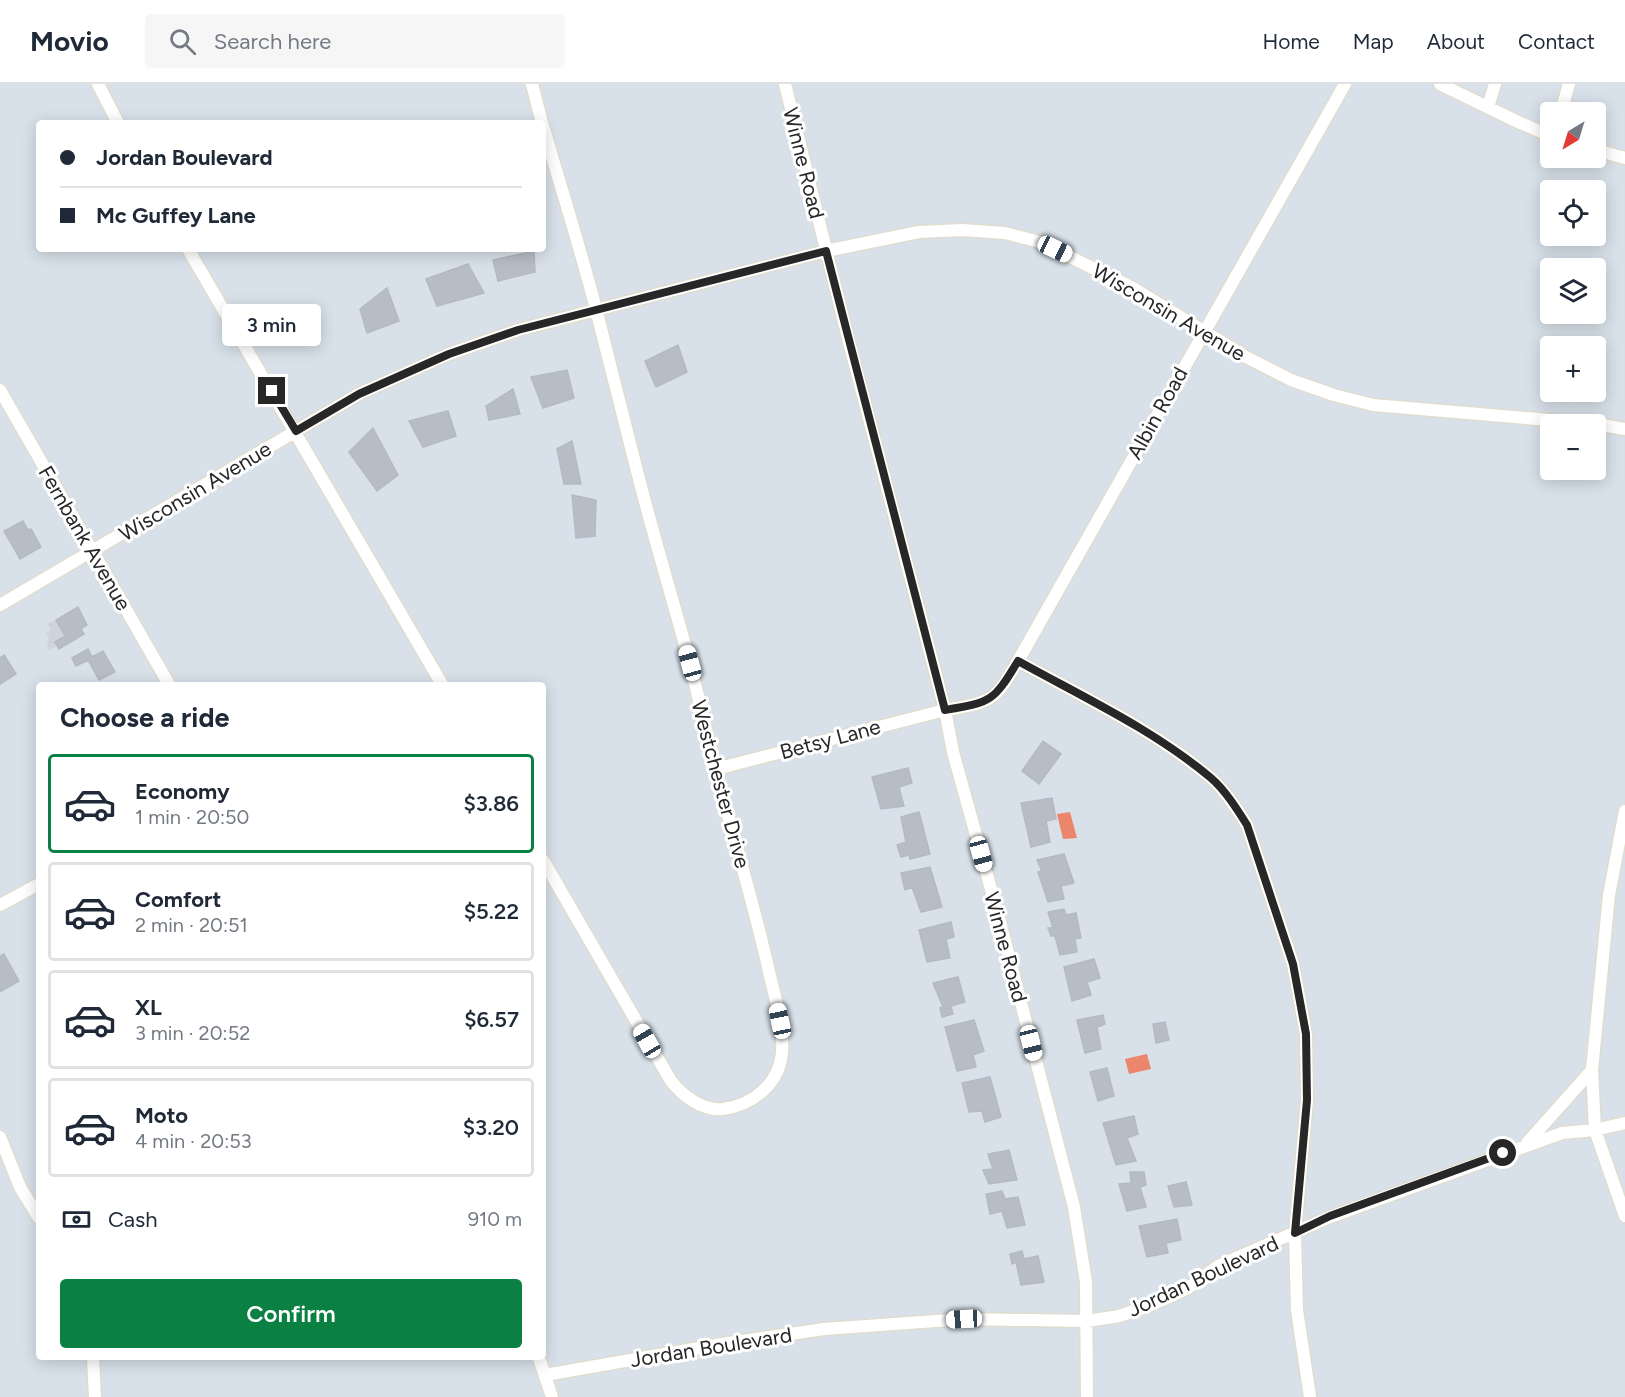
<!DOCTYPE html>
<html lang="en">
<head>
<meta charset="utf-8">
<style>
  :root { --surface:#fff; --page:#f6f6f7; --text:#1f2937; --muted:#747a83; --line:#e0e1e3; --accent:#0b8043 }
  body { margin:0; font-family:Figtree,sans-serif; background:var(--page); color:var(--text); height:100vh; display:flex; flex-direction:column; font-size:22px; white-space:nowrap }
  * { box-sizing:border-box; margin:0 }
  p { font-size:20px; color:var(--muted) }
  .icon { flex:none; width:33px; height:33px; fill:none; stroke:currentColor; stroke-width:2; stroke-linecap:round; stroke-linejoin:round }
  .map { position:relative; flex:1; overflow:hidden }
  .drawer { position:absolute; left:36px; top:598px; width:510px; height:678px; display:flex; flex-direction:column; background:var(--surface); border-radius:6px; box-shadow:0 3px 15px #0003 }
  .drawer>* { flex:none }
  .banner { position:absolute; left:36px; top:36px; width:510px; height:132px; border-radius:6px; box-shadow:0 3px 15px #0003; display:grid; align-content:center; height:132px; padding:0 24px; background:var(--surface) }
  .needle { width:39px; rotate:218deg }
  .controls { position:absolute; left:1540px; top:18px; display:grid; gap:12px }
  .controls a { display:grid; place-items:center; width:66px; height:66px; border-radius:6px; background:var(--surface); box-shadow:0 3px 15px #0003; font-size:30px }
  .end { position:absolute; width:27px; height:27px; margin:-14px; border:8px solid #272727; background:#fff; box-shadow:0 0 0 3px #fff }
  .from { border-radius:50% }
  .bubble { position:absolute; height:42px; border-radius:6px; background:var(--surface); box-shadow:0 3px 15px #0003; font-size:20px; font-weight:600; line-height:42px; text-align:center }
  .car { position:absolute; width:18px; height:36px; margin:-18px -9px; border-radius:8px; box-shadow:0 0 4px 2px #0007; background:linear-gradient(#fff 24%,#345 0 40%,#fff 0 76%,#345 0 86%,#fff 0) }
  .banner b { display:flex; align-items:center; gap:21px; height:57px; font-size:22px }
  .banner b+b { border-top:2px solid var(--line) }
  .banner i { width:15px; height:15px; background:var(--text) }
  ul { padding:0; list-style:none }
  li { display:flex; align-items:center; gap:18px; height:99px; margin:0 12px 9px; padding:0 12px; border:3px solid var(--line); border-radius:6px }
  li div { flex:1 }
  li b { display:block; font-size:22px }
  li em { font-style:normal; font-weight:600 }
  li.selected { border-color:var(--accent) }
  li>.icon { width:54px; height:54px; stroke-width:1.5 }
  h2 { padding:0 24px; font-size:27px; line-height:72px }
  .pay { display:flex; align-items:center; gap:15px; height:66px; padding:0 24px; font-size:22px }
  .pay p { margin-inline-start:auto }
  .button { display:flex; gap:12px; margin-top:auto; padding:12px 24px }
  .button a { flex:1; height:69px; border-radius:6px; background:var(--accent); color:#fff; font-size:24px; font-weight:600; line-height:69px; text-align:center }
  header { display:flex; align-items:center; gap:36px; box-sizing:border-box; height:84px; padding:0 30px; background:var(--surface); border-bottom:2px solid var(--line) }
  header strong { font-size:28px }
  nav { display:flex; gap:33px; margin-inline-start:auto; font-size:21px }
  .search { width:420px; height:54px; background:var(--page); display:flex; align-items:center; gap:15px; box-sizing:border-box; padding:0 21px; border-radius:6px; color:var(--muted); font-size:22px }
  .map>svg:first-child { display:block }
</style>
</head>
<body>
<header>
<strong>Movio</strong>
<div class="search"><svg class="icon" aria-label="search" viewBox="0 0 24 24"><circle cx="10" cy="10" r="6"/><path d="M15 15l6 6"/></svg>Search here</div>
<nav><a>Home</a><a>Map</a><a>About</a><a>Contact</a></nav>
</header>
<div class="map">
<svg width="1625" height="1313" viewBox="0 0 1625 1313">
  <rect width="100%" height="100%" fill="#d8e1ea"/>
  <!-- plaza -->
  <path fill="#cfd3da" d="M56,536L64,553L55,557L58,561L50,566L47,562L49,553L45,550L51,546L48,540Z"/>
  <!-- water -->
  <path fill="#eb866c" d="M1070,728L1077,754L1063,755L1057,730Z
    M1147,970L1151,985L1129,990L1125,975Z"/>
  <!-- building -->
  <path fill="#b8bdc5" stroke="#b2bac5" stroke-width="1.5" d="M534,167L535,188L498,197L493,176Z
    M468,180L484,209L437,222L426,195Z
    M387,204L399,237L367,249L360,225Z
    M678,261L687,288L656,303L645,277Z
    M567,286L574,314L543,324L531,293Z
    M513,305L520,330L489,336L486,322Z
    M448,327L456,352L423,363L409,337Z
    M373,344L398,391L377,407L349,368Z
    M572,357L581,400H564L557,365Z
    M572,411L596,416L595,452L576,454Z
    M23,437L28,446L31,445L41,463L20,475L4,447Z
    M78,523L87,541L81,545L84,550L59,565L55,558L65,552L56,536Z
    M88,565L92,573L103,567L115,588L99,596L88,576L76,582L72,574Z
    M4,571L16,590L0,600V574Z
    M1043,657L1061,670L1039,700L1022,687Z
    M908,684L912,699L899,703L904,722L881,725L872,693Z
    M1052,714L1056,735L1046,737L1050,758L1031,763L1021,719Z
    M919,728L930,770L910,775L909,771L901,773L897,761L906,758L901,733Z
    M1064,770L1074,799L1061,802L1064,815L1048,818L1038,788L1042,787L1037,776Z
    M930,783L942,823L921,828L912,803L905,806L901,789Z
    M1064,825L1066,831L1076,829L1081,854L1075,855L1077,868L1060,871L1055,852H1051L1048,844H1053L1048,828Z
    M951,838L954,853L946,855L950,874L927,878L919,846Z
    M4,870L19,897L0,908V872Z
    M1094,875L1100,894L1087,898L1091,911L1072,917L1064,883Z
    M958,893L965,918L951,922L953,930L942,933L940,924L943,923L933,899Z
    M1103,931L1105,940L1097,943L1101,965L1085,969L1077,936Z
    M974,936L984,967L973,971L976,983L957,987L945,943Z
    M1165,938L1169,956L1156,959L1153,940Z
    M1107,984L1114,1012L1098,1017L1090,988Z
    M990,993L1001,1033L985,1038L982,1027L969,1028L962,999Z
    M1134,1032L1138,1050L1127,1054L1136,1077L1116,1081L1103,1039Z
    M1009,1066L1017,1096L989,1100L983,1086L993,1085L988,1070Z
    M1130,1088H1144L1146,1101L1140,1103L1146,1123L1127,1127L1119,1100L1131,1099Z
    M1186,1098L1192,1121L1174,1123L1168,1102Z
    M1002,1107L1005,1115L1018,1113L1025,1141L1007,1144L1002,1127L990,1130L986,1110Z
    M1177,1135L1181,1156L1166,1159L1168,1169L1147,1173L1139,1142Z
    M1022,1167L1024,1175L1038,1172L1044,1198L1021,1201L1016,1178L1012,1180L1010,1170Z"/>
  <g fill="none" stroke-linecap="round" stroke-linejoin="round">
    <defs>
      <path id="minor" d="M98,0L118,39
        M532,0L542,39
        M785,0L848,254L945,626L953,668L999,834L1074,1123L1086,1198L1087,1313
        M1440,0L1518,38L1551,52
        M1488,23L1495,0
        M1561,28L1569,0
        M543,42C561,104 581,166 597,229C611,283 624,337 638,391C654,454 673,516 690,579C699,615 707,651 716,687C734,756 755,823 770,892C776,917 784,943 782,969C779,1000 753,1021 723,1025C702,1027 683,1012 671,997L543,776
        M1596,66L1625,74
        M188,165L443,602
        M0,306L170,602
        M0,521L359,310L449,270L518,246L826,167L919,148L962,146L1005,149L1040,158L1131,203L1246,273L1291,296L1334,311L1373,321L1596,340L1625,345
        M1018,577C1083,613 1154,646 1211,694C1225,706 1237,725 1247,741L1293,880L1306,950L1307,1016L1295,1149L1297,1226L1310,1313
        M716,685L945,626C992,618 994,618 1018,577L1345,0
        M1625,727L1609,811L1592,986L1595,1046L1625,1132
        M0,821L39,800
        M0,1053L20,1103L39,1134
        M1527,1059L1592,986
        M93,1274L95,1313
        M539,1274L552,1313
        M545,1291L722,1260L824,1245L964,1235L1087,1237L1119,1232L1146,1223L1188,1204L1218,1182L1330,1133L1562,1049L1595,1046L1625,1039"/>
    </defs>
    <!-- minor casing -->
    <use href="#minor" stroke="#e0dcce" stroke-width="15"/>
    <!-- minor -->
    <use href="#minor" stroke="#fff" stroke-width="12"/>
  </g>
  <g fill="none" stroke-linecap="round" stroke-linejoin="round">
    <!-- route -->
    <path stroke="#272727" stroke-width="8" d="M272,307L296,347L359,310L449,270L518,246L826,167L945,626C992,618 993,618 1018,577C1083,613 1154,646 1211,694C1225,706 1237,725 1247,741L1293,880L1306,950L1307,1016L1295,1149L1330,1132L1503,1069"/>
  </g>
  <g text-anchor="middle" dominant-baseline="central" stroke-width="6" stroke-linejoin="round" paint-order="stroke">
    <!-- street labels -->
    <g font-size="21" fill="#272727" stroke="#fff">
      <text transform="translate(804 79) rotate(76)">Winne Road</text>
      <text transform="translate(1169 228) rotate(30)">Wisconsin Avenue</text>
      <text transform="translate(1157 329) rotate(-61)">Albin Road</text>
      <text transform="translate(195 407) rotate(-31)">Wisconsin Avenue</text>
      <text transform="translate(85 454) rotate(60)">Fernbank Avenue</text>
      <text transform="translate(830 655) rotate(-15)">Betsy Lane</text>
      <text transform="translate(721 700) rotate(75)">Westchester Drive</text>
      <text transform="translate(1006 863) rotate(75)">Winne Road</text>
      <text transform="translate(1203 1192) rotate(-25)">Jordan Boulevard</text>
      <text transform="translate(711 1263) rotate(-9)">Jordan Boulevard</text>
    </g>
  </g>
</svg>
<div class="controls">
<a><svg class="needle" viewBox="-14 -14 28 28"><path d="M0-13l5 13h-10z" fill="#e53935"/><path d="M0 13l5-13h-10z" fill="#747a83"/></svg></a>
<a><svg class="icon" aria-label="locate" viewBox="0 0 24 24"><circle cx="12" cy="12" r="6"/><path d="M12 2v4M12 18v4M2 12h4M18 12h4"/></svg></a>
<a><svg class="icon" aria-label="layers" viewBox="0 0 24 24"><path d="M12 4l9 5-9 5-9-5zM3 14l9 5 9-5"/></svg></a>
<a>+</a>
<a>−</a>
</div>
<i class="end from" style="left:1503px;top:1069px"></i>
<i class="end" style="left:272px;top:307px"></i>
<div class="bubble" style="left:222px;top:220px;width:99px">3 min</div>
<i class="car" style="left:1055px;top:165px;rotate:115deg"></i>
<i class="car" style="left:690px;top:579px;rotate:345deg"></i>
<i class="car" style="left:981px;top:770px;rotate:165deg"></i>
<i class="car" style="left:780px;top:937px;rotate:348deg"></i>
<i class="car" style="left:647px;top:957px;rotate:330deg"></i>
<i class="car" style="left:1031px;top:959px;rotate:166deg"></i>
<i class="car" style="left:964px;top:1235px;rotate:267deg"></i>
<div class="banner">
<b><i class="from"></i>Jordan Boulevard</b>
<b><i></i>Mc Guffey Lane</b>
</div>
<section class="drawer">
<h2>Choose a ride</h2>
<ul>
<li class="selected"><svg class="icon" aria-label="car" viewBox="0 0 24 24"><path d="M5 17H2v-5l4-1 3-4h7l3 4 3 1v5h-3M9 17h6M6 11h13"/><circle cx="7" cy="17" r="2"/><circle cx="17" cy="17" r="2"/></svg><div><b>Economy</b><p>1 min · 20:50</p></div><em>$3.86</em></li>
<li><svg class="icon" aria-label="car" viewBox="0 0 24 24"><path d="M5 17H2v-5l4-1 3-4h7l3 4 3 1v5h-3M9 17h6M6 11h13"/><circle cx="7" cy="17" r="2"/><circle cx="17" cy="17" r="2"/></svg><div><b>Comfort</b><p>2 min · 20:51</p></div><em>$5.22</em></li>
<li><svg class="icon" aria-label="car" viewBox="0 0 24 24"><path d="M5 17H2v-5l4-1 3-4h7l3 4 3 1v5h-3M9 17h6M6 11h13"/><circle cx="7" cy="17" r="2"/><circle cx="17" cy="17" r="2"/></svg><div><b>XL</b><p>3 min · 20:52</p></div><em>$6.57</em></li>
<li><svg class="icon" aria-label="car" viewBox="0 0 24 24"><path d="M5 17H2v-5l4-1 3-4h7l3 4 3 1v5h-3M9 17h6M6 11h13"/><circle cx="7" cy="17" r="2"/><circle cx="17" cy="17" r="2"/></svg><div><b>Moto</b><p>4 min · 20:53</p></div><em>$3.20</em></li>
</ul>
<div class="pay"><svg class="icon" aria-label="cash" viewBox="0 0 24 24"><path d="M3 7h18v10H3z"/><circle cx="12" cy="12" r="2"/></svg>Cash<p>910 m</p></div>
<div class="button"><a>Confirm</a></div>
</section>
</div>
</body>
</html>
